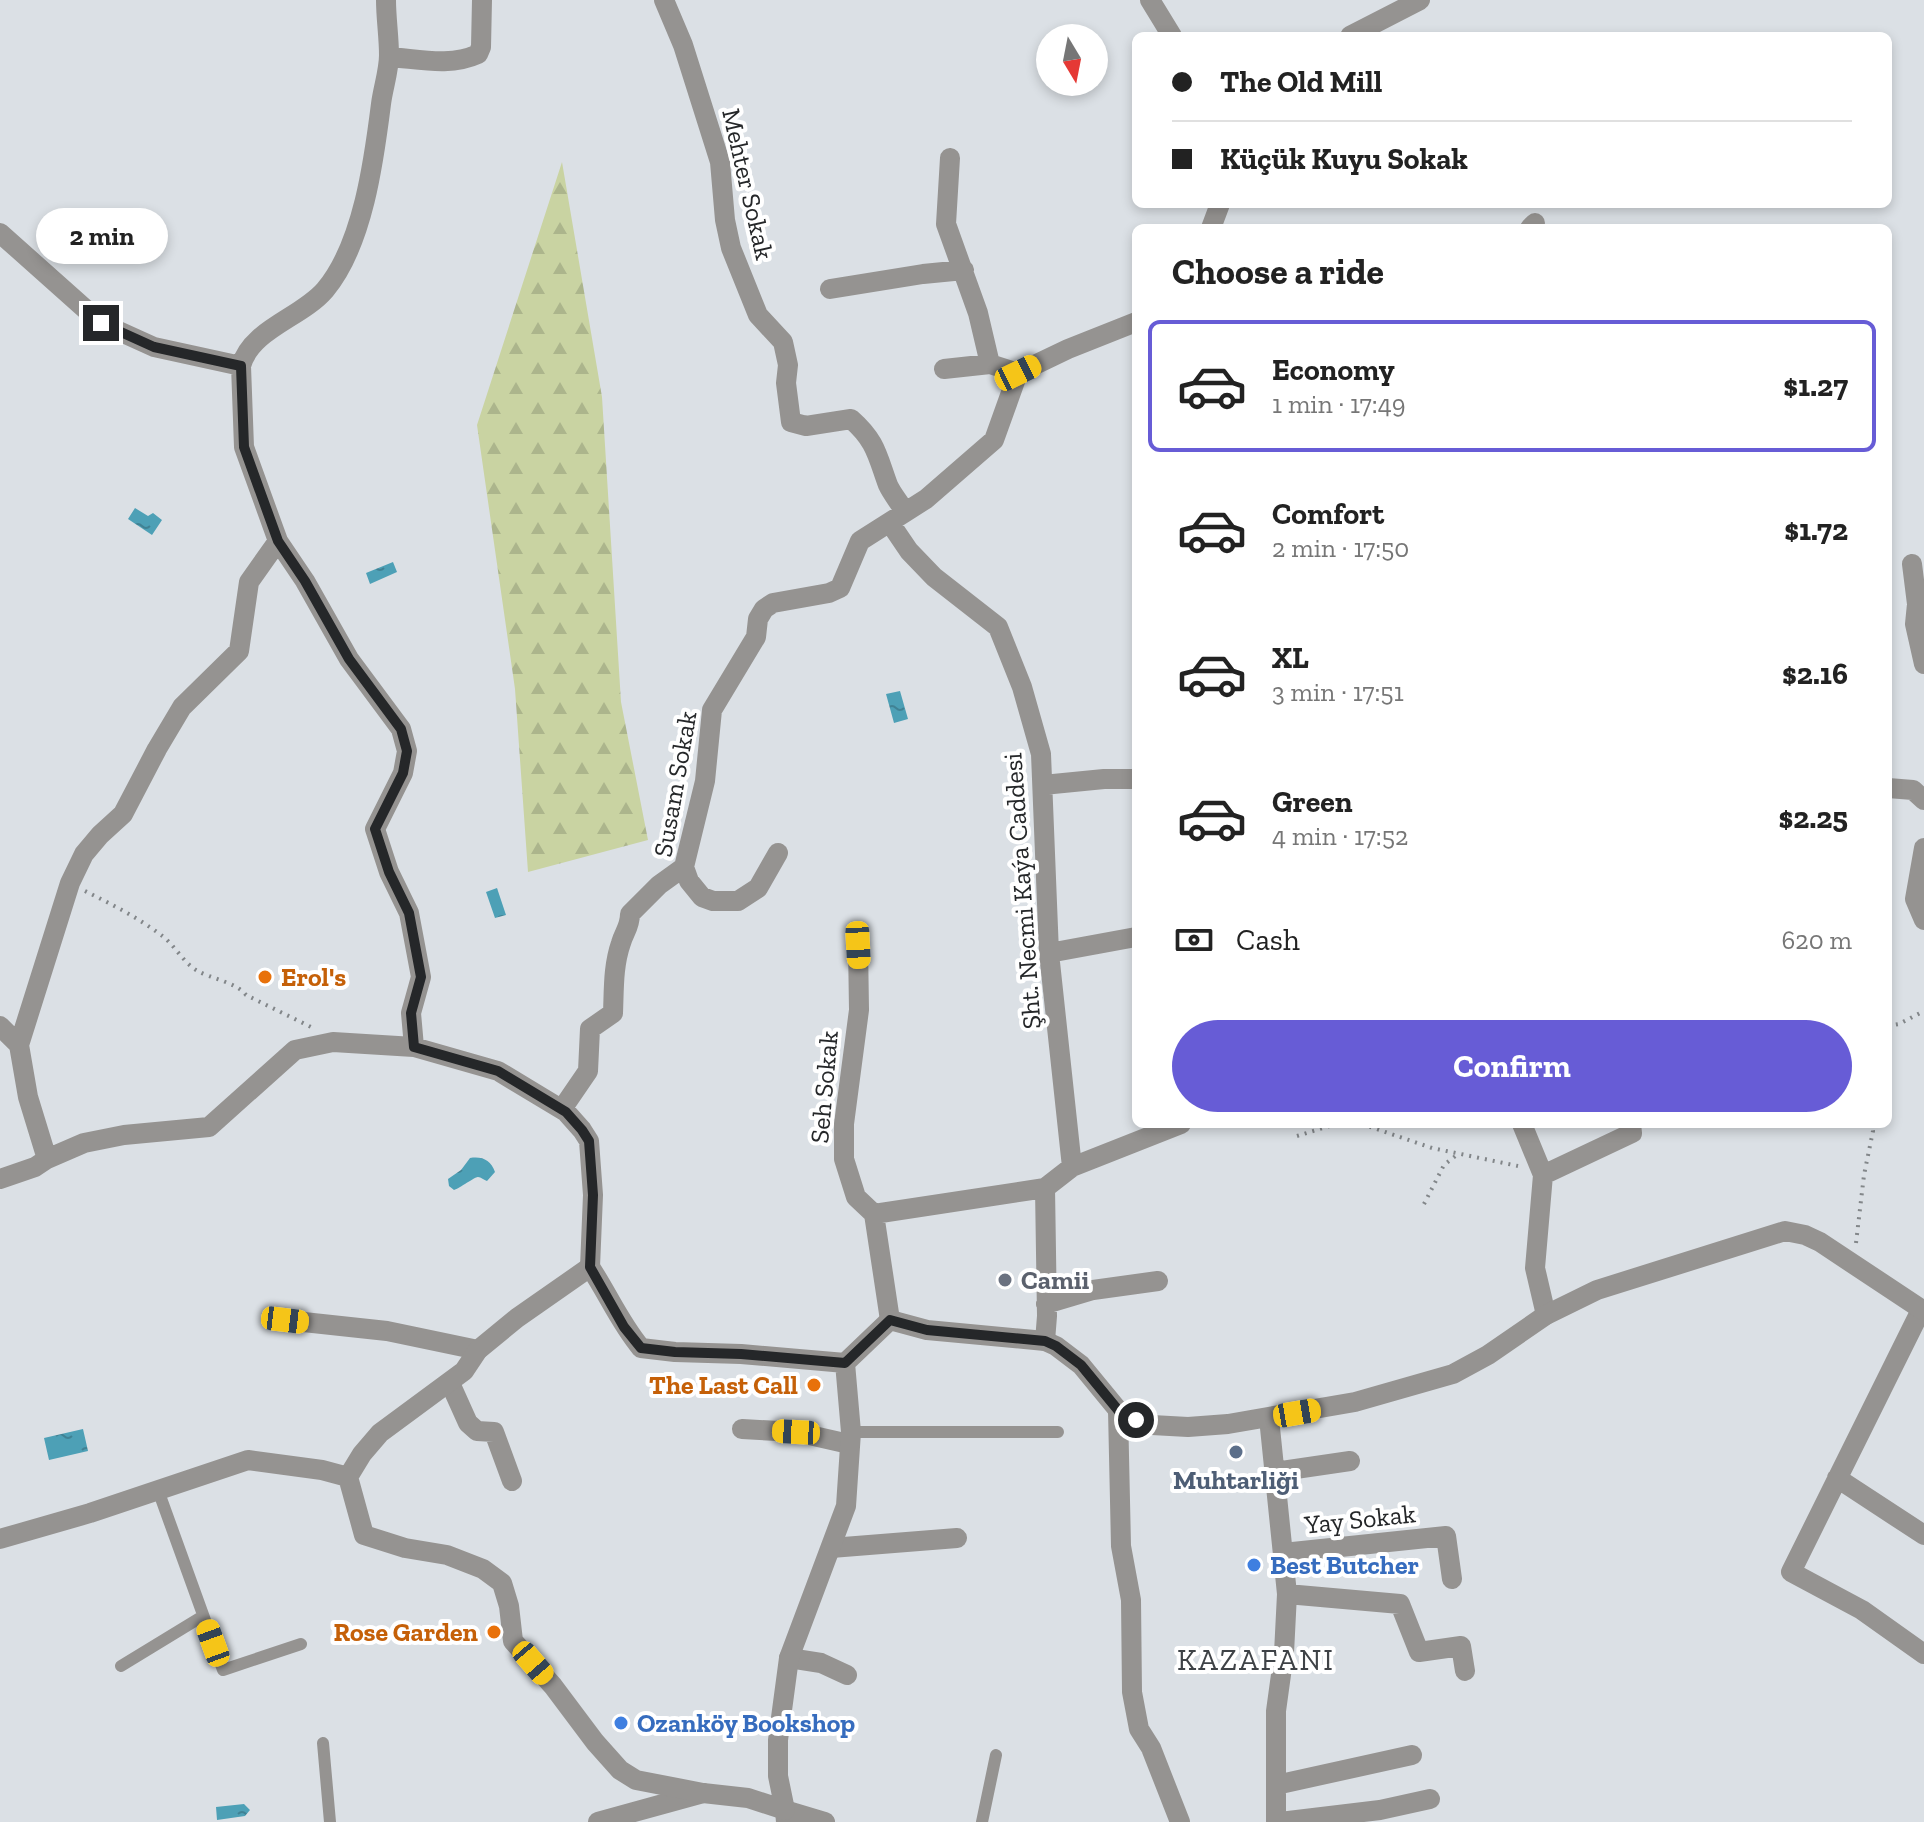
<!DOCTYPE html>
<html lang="en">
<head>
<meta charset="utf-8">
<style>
  :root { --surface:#fff; --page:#f6f6f6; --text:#222; --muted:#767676; --line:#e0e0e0; --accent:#675cd6 }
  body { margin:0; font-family:"Zilla Slab",serif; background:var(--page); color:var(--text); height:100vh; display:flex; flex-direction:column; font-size:30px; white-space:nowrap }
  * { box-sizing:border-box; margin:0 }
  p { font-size:26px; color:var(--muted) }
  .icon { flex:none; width:44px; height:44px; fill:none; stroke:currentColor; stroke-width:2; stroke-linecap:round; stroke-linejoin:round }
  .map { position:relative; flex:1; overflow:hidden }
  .drawer { position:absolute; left:1132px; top:224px; width:760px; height:904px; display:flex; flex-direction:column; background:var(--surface); border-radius:12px; box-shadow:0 4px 12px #0003 }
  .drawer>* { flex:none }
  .top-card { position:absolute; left:1132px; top:32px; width:760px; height:176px; border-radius:12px; box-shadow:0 4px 12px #0003; display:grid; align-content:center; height:176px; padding:0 40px; background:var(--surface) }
  .needle { width:52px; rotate:170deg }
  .fabs { position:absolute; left:1036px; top:24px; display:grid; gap:16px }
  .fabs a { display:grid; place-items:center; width:72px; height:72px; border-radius:50%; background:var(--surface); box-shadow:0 4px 12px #0003; font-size:40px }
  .end { position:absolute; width:36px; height:36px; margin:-18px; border:10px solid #252729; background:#fff; box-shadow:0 0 0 4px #fff }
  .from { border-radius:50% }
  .bubble { position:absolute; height:56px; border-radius:28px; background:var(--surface); box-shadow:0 4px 12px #0003; font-size:26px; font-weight:700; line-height:56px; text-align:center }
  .car { position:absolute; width:24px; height:48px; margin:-24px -12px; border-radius:10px; box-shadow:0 0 6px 2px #0007; background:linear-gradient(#f5c518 24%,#345 0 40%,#f5c518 0 76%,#345 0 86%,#f5c518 0) }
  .top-card b { display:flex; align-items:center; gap:28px; height:76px; font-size:30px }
  .top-card b+b { border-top:2px solid var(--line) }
  .top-card i { width:20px; height:20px; background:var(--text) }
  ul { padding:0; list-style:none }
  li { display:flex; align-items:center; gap:24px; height:132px; margin:0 16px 12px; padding:0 24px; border:4px solid transparent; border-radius:12px }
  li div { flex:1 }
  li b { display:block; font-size:30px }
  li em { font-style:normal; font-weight:700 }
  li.active { border-color:var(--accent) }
  li>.icon { width:72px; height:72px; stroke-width:1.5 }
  h2 { padding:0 40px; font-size:36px; line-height:96px }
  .pay { display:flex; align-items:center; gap:20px; height:88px; padding:0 40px; font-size:30px }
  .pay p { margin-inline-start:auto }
  .action { display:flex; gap:16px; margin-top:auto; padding:16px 40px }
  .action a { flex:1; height:92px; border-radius:48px; background:var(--accent); color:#fff; font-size:32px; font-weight:700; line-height:92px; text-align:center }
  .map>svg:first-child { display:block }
</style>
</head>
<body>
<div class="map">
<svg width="1924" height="1822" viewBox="0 0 1924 1822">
  <defs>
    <pattern id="forest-firs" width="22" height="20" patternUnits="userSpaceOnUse" patternTransform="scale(2)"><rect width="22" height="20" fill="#c9d3a2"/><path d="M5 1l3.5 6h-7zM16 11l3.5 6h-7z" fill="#acb58c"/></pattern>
    <pattern id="water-ripples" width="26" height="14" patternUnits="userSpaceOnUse" patternTransform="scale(2)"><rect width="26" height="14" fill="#4da0b6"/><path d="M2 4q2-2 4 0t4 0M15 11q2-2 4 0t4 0" fill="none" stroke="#408294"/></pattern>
  </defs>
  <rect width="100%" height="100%" fill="#dbe0e5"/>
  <!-- forest -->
  <path fill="url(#forest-firs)" d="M562,162L602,397L621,702L648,840L528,872L515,689L477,425Z"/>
  <!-- water -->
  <path fill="url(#water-ripples)" d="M135,508L148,516L153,513L162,520L152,535L128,519Z
    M393,562L397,572L370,584L366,573Z
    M900,691L908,719L894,723L886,694Z
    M497,888L506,915L495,918L486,892Z
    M470,1158C482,1156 491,1160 495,1172L487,1181C484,1180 481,1177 478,1177C476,1176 460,1188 454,1190L449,1186L448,1179L461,1170Z
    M83,1429L88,1451L49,1460L44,1438Z
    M244,1804L250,1810L245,1816L217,1820L216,1807Z"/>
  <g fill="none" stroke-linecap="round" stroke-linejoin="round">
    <!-- path -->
    <path stroke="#828689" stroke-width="4" stroke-dasharray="2 6" stroke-linecap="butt" d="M85,891C111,904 137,917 161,935C174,944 182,961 196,970C211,979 236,982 246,995L311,1027
      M1888,1026L1899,1024L1924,1011
      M1362,1124L1432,1148L1518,1166
      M1297,1136L1336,1124
      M1424,1204L1444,1165L1458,1154
      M1856,1243L1864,1175L1873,1131L1872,1124"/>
    <!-- service -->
    <path stroke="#959391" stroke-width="12" d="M851,1432H1058
      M158,1490L223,1670L301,1644
      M121,1666L203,1616
      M323,1743L330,1822
      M982,1822L996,1755"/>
    <!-- minor -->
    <path stroke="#959391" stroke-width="20" d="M386,0C386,18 389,37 389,55C389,71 383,88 381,104C374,160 363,245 325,290C301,318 251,329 241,366L244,447L278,541L305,581L349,659L401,729L407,751L403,773L375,829L389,872L409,913L421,977L411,1013L414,1047
      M664,0L683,45L720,162L725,220L731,248L758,315L783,342L788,365L786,383L791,422L806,426L851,419C876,441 877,455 888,485C892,494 900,503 905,512
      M1150,0L1172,36
      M1350,36L1420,0
      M389,57C419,59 450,67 478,54L481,47L482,0
      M950,158L946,224L978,313L990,364L1018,373
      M1211,228L1220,204
      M1530,228L1535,223
      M0,233L101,323L154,347L241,366
      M830,289L923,274L964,270
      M944,369L990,364
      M890,523L909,551L934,577L998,627L1022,687L1041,754L1049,953L1072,1167L1045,1188L1047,1316L1045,1341
      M1912,564L1917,604L1915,624L1924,664
      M1043,785L1104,779H1136
      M1888,788L1913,790L1924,800
      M1924,848L1915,899L1924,920
      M778,853L758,888L738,901H713L702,897L689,881L684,867L705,781L712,710L756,637L758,619L764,609L773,603L829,593L840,588L860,541L926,499L994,440L1018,373L1068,349L1136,322
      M858,945L859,1010L844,1124V1159L856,1197L874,1214L890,1320
      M1049,953L1136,937
      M0,1026L19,1045
      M562,1109L588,1071L590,1029L613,1013C614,989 613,966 621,943C624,932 630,927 630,914L659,885L684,867
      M1522,1124L1543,1175L1535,1268L1546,1315
      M47,1159L28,1097L19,1045L70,883L84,854L100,835L123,814L157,749L182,707L239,651L249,582L278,541
      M1072,1167L1181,1124
      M1543,1175L1632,1133L1631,1124
      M0,1179L35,1167L47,1159L84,1143L124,1135L209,1127L295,1050L333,1042L414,1047L498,1071L566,1112L582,1130L589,1141L593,1195L590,1267
      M874,1214L1045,1188
      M1046,1304L1093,1290L1158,1281
      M1921,1310L1791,1572L1862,1610L1924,1654
      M285,1320L387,1331L478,1350
      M450,1383L468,1423L477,1431L494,1432L512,1481
      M1118,1410L1121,1546L1131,1600L1132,1692L1139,1729L1151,1748L1180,1822
      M1269,1418L1287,1594L1284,1653L1276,1711V1822
      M742,1429L796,1432L849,1444
      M1275,1472L1350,1461
      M1837,1478L1924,1535
      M831,1548L957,1538
      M1283,1553L1446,1536L1452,1579
      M1287,1594L1400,1604L1419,1652L1461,1646L1465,1671
      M789,1658L821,1663L847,1675
      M1276,1785L1412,1755
      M598,1822L703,1793
      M786,1822L785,1810L825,1822
      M1280,1822L1380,1810L1430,1799"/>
    <!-- tertiary -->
    <path stroke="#959391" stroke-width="20" d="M845,1363L890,1320L927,1330L1045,1341L1056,1346L1081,1365L1118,1410L1136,1420L1152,1425L1188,1427L1228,1424L1355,1402L1453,1374L1488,1355L1546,1315L1597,1290L1785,1231L1805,1235L1820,1242L1924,1311
      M0,1539L90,1513L248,1460L322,1470L348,1477
      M785,1810L748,1798L703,1793L636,1780L620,1770L595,1742L553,1686L513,1641L509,1606L502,1583L483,1569L447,1555L405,1548L364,1535L348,1477L362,1454L380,1433L464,1371L478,1350L517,1318L590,1267C608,1294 620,1323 641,1348L675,1352L741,1354L845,1363
      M785,1810L778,1776V1740L789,1658L846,1506L851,1432L845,1363"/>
  </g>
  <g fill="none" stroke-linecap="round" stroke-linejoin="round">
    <!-- route -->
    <path stroke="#252729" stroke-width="10" d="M101,323L154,347L241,366L244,447L278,541L305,581L349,659L401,729L407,751L403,773L375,829L389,872L409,913L421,977L411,1013L414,1047L498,1071L566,1112L582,1130L589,1141L593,1195L590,1267L624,1327L641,1348L675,1352L741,1354L845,1363L890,1320L927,1330L1045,1341L1056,1346L1081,1365L1118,1410L1136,1420"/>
  </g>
  <!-- markers -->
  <g fill="#e8710a" stroke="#fff" stroke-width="3">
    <circle cx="265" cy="977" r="8"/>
    <circle cx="814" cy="1385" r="8"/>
    <circle cx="494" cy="1632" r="8"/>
  </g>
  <circle fill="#6b7280" stroke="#fff" stroke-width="3" cx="1005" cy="1280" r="8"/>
  <circle fill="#5c6f8a" stroke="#fff" stroke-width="3" cx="1236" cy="1452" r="8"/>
  <g fill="#3f7fe0" stroke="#fff" stroke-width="3">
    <circle cx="1254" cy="1565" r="8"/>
    <circle cx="621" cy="1723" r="8"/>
  </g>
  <g text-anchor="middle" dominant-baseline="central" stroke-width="8" stroke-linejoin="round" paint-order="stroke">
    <!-- street labels -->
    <g font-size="26" fill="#252729" stroke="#fff">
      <text transform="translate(748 184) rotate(77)">Mehter Sokak</text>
      <text transform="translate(675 784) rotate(-80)">Susam Sokak</text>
      <text transform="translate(1022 891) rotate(-94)">Şht. Necmi Kaýa Caddesi</text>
      <text transform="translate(824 1087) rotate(-85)">Seh Sokak</text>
      <text transform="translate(1360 1519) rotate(-6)">Yay Sokak</text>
    </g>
    <!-- food labels -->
    <g font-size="26" font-weight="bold" fill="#c56008" stroke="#fff" text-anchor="end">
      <text x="281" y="977" text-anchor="start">Erol's</text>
      <text x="798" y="1385">The Last Call</text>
      <text x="478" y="1632">Rose Garden</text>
    </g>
    <!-- worship labels -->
    <g font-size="26" font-weight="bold" fill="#5b616d" stroke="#fff" text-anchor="start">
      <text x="1021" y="1280">Camii</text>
    </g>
    <!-- service labels -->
    <g font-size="26" font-weight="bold" fill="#4e5e75" stroke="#fff">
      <text x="1236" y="1480">Muhtarliği</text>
    </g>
    <!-- shop labels -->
    <g font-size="26" font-weight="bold" fill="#366cbe" stroke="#fff" text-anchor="start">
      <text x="1270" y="1565">Best Butcher</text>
      <text x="637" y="1723">Ozanköy Bookshop</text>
    </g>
    <!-- quarter labels -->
    <g font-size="30" letter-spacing="2" fill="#3f4347" stroke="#fff">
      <text x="1256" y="1660">KAZAFANI</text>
    </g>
  </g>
</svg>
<div class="fabs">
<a><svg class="needle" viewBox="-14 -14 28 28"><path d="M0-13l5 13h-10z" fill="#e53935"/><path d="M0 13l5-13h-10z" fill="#767676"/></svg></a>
</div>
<i class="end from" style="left:1136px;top:1420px"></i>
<i class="end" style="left:101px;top:323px"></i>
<div class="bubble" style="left:36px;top:208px;width:132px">2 min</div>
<i class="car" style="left:1018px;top:373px;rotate:64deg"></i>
<i class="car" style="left:858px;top:945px;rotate:177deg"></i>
<i class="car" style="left:285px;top:1320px;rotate:97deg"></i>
<i class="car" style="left:1297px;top:1413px;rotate:80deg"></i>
<i class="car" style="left:796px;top:1432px;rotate:273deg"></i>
<i class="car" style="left:213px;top:1643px;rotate:340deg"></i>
<i class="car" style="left:533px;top:1663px;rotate:139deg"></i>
<div class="top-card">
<b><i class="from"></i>The Old Mill</b>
<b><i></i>Küçük Kuyu Sokak</b>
</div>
<section class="drawer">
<h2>Choose a ride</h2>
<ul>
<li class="active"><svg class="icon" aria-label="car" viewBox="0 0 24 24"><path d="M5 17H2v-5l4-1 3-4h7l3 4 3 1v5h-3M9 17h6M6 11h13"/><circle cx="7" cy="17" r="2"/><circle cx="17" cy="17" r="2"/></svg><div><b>Economy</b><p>1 min · 17:49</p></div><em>$1.27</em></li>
<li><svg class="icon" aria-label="car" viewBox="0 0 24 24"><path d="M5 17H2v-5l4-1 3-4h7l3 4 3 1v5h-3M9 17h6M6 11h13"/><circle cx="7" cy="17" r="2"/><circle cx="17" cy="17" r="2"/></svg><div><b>Comfort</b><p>2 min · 17:50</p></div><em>$1.72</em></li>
<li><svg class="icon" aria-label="car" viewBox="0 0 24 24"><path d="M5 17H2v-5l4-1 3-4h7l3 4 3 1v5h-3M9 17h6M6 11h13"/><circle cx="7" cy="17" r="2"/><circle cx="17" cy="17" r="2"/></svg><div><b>XL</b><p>3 min · 17:51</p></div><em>$2.16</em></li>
<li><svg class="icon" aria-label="car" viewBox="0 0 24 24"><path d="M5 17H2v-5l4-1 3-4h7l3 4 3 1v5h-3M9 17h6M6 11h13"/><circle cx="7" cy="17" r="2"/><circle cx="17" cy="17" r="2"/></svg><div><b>Green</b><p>4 min · 17:52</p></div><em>$2.25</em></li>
</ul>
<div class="pay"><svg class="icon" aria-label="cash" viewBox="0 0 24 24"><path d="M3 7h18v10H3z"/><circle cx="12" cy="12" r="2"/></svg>Cash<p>620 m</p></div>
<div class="action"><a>Confirm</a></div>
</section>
</div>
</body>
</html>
